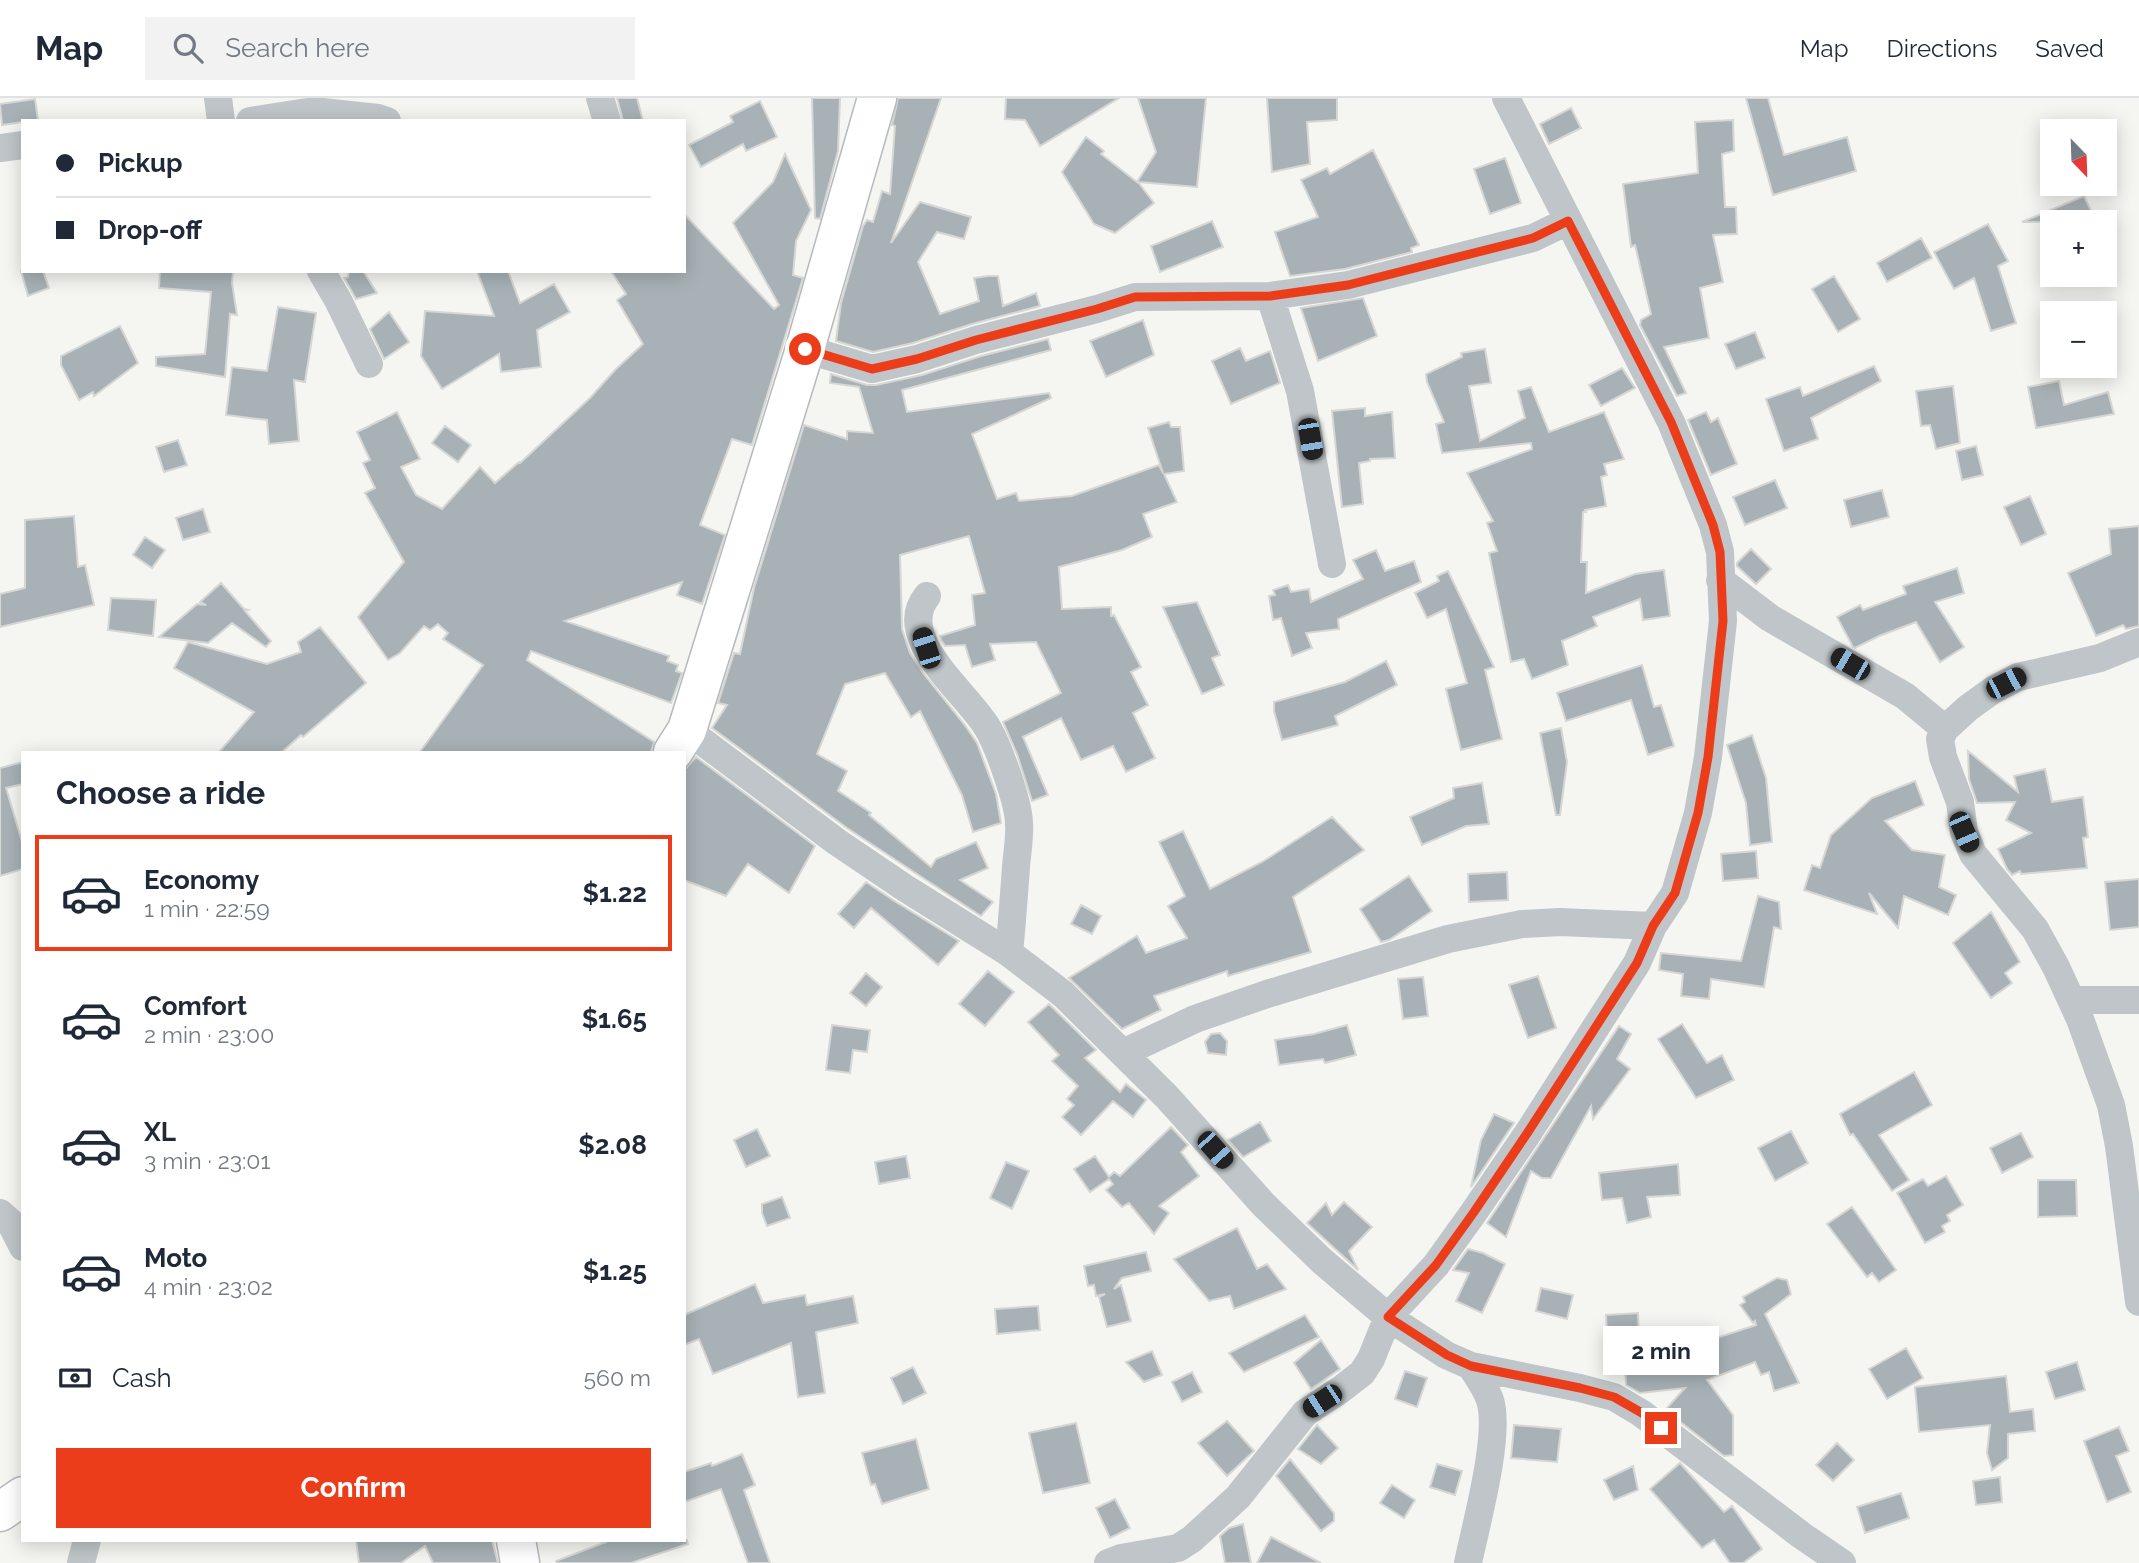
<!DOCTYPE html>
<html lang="en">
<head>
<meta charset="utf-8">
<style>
  :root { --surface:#fff; --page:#f2f2f3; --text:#1f2937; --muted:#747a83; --line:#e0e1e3; --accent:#ec3d1a }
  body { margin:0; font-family:Raleway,sans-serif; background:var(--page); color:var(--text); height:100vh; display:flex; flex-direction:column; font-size:26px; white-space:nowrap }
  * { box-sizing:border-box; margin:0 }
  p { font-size:23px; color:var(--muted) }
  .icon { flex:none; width:38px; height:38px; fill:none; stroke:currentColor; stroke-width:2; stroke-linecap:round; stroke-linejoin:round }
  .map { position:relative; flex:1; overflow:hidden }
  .sheet { position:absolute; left:21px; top:653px; width:665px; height:791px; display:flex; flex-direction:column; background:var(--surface); border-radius:0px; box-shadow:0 4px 18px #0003 }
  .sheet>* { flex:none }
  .guide { position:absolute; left:21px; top:21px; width:665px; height:154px; border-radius:0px; box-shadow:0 4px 18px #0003; display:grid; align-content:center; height:154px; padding:0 35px; background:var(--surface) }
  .needle { width:46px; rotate:157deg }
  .controls { position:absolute; left:2040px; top:21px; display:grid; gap:14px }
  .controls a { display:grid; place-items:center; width:77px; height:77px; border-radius:0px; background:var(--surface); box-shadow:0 4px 18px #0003; font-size:35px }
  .end { position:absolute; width:32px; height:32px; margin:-16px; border:9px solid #ec3d1a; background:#fff; box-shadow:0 0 0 4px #fff }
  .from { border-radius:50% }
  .bubble { position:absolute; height:49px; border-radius:0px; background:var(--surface); box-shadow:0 4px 18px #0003; font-size:23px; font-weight:700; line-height:49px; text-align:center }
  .car { position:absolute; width:21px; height:42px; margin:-21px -10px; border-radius:9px; box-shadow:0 0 5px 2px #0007; background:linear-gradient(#222 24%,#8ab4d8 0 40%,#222 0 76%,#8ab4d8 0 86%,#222 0) }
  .guide b { display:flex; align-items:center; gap:24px; height:66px; font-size:26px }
  .guide b+b { border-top:2px solid var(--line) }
  .guide i { width:18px; height:18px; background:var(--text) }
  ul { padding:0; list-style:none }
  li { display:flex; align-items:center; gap:21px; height:116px; margin:0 14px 10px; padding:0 21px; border:4px solid transparent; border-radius:0px }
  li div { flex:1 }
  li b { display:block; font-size:26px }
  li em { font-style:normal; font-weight:700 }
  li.current { border-color:var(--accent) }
  li>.icon { width:63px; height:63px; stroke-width:1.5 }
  h2 { padding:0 35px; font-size:32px; line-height:84px }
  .pay { display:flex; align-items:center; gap:18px; height:77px; padding:0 35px; font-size:26px }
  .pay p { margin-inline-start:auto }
  .button { display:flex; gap:14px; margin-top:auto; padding:14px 35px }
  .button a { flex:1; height:80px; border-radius:0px; background:var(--accent); color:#fff; font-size:28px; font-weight:700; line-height:80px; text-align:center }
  header { display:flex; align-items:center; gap:42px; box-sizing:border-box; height:98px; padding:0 35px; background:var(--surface); border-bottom:2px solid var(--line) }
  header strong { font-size:33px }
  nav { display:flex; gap:38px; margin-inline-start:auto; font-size:24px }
  .search { width:490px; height:63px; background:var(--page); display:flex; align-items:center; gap:18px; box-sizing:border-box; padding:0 24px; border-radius:0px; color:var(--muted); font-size:26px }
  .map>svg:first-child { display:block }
</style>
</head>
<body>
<header>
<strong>Map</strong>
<div class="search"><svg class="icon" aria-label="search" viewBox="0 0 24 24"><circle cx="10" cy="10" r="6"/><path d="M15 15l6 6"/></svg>Search here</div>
<nav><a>Map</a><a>Directions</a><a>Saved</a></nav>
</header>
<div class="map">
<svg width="2139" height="1465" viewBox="0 0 2139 1465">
  <rect width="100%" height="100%" fill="#f5f5f1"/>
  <!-- building -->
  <path fill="#a8b2b6" stroke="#d6d6d4" stroke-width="2" d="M617,0H637L643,23H623Z
    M812,0H840L838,53L820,121L815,120Z
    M898,0H941L891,145L920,104L971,119L964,141L937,134L918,164L940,216L979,203L974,180L988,178H998L1003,208L1036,195L1040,208L972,226L913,245L873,254L836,243L841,205L863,128L867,122L873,124L882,93L890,96L895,28L892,27Z
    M1006,0H1119L1040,48L1025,22L1005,21Z
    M1138,0H1206L1197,89L1138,84L1154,105L1115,135L1094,126L1062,74L1086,39L1104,53L1101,56L1137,84L1156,54Z
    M1267,0H1337V22L1307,24L1310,66L1272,74Z
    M1746,0H1768L1784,57L1847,39L1856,73L1773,97Z
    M35,1L38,22L2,27L0,6Z
    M760,3L777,39L746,53L743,46L701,69L689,47L733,24L730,18Z
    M1571,10L1581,30L1549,46L1540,26Z
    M1733,22L1734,53L1722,56L1725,109H1736L1737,136L1713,137L1723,184L1700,190L1709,240L1664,249L1686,295L1677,298L1640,227L1641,222L1651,216L1636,151L1635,147L1631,149L1623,86L1698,75L1695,24Z
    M1373,52L1419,147L1411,150L1412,154L1345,171L1290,178L1275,134L1318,119L1301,82L1327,70L1330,76Z
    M785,56L811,112L796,143L793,177L803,180L752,347L732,341L700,427L725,437L702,506L677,497L682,484L565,523L669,558L667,563L678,567L676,573L682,575L671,605L531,553L527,562L654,644L651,654H420L483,567L443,541L448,535L438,526L430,532L424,528L400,555L388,562L358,519L404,464L365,395L375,390L363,365L370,362L357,334L397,314L420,361L401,369L416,397L442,411L480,369L495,385L519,364L520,365L590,300L615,272L643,246L617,202L626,196L611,173H684V116L774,211L779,207L733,125L773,84Z
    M1505,60L1521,105L1490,116L1474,71Z
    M2084,98L2094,119L2081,124H2022Z
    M1212,123L1223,149L1160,174L1151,148Z
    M1988,126L2008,163L1998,168L2016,225L1991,233L1974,180L1954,191L1934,154Z
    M1921,140L1932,160L1887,184L1877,165Z
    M21,173H43L49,190L28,198Z
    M160,173H233L232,185L237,217L230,216L225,279L156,268V259L205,256L211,194L159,190Z
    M349,173H363L377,195L356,201L344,180L348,179Z
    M477,173H508L520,205L554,186L570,214L537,232L541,269L501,274L499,256L442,291L421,258L425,213L494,218Z
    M1834,178L1860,221L1838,234L1812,191Z
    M1363,200L1377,238L1318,263L1301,210Z
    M278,209L316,215L305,284L294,282L299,343L269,346L267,322L226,317L232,269L267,273Z
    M389,214L409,244L384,261L370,231Z
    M1143,222L1154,257L1106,279L1090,243Z
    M120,228L138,265L94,298L93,294L79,302L61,267V258Z
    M1755,234L1765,260L1736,271L1725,246Z
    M1048,241L1051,252L902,292L907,314L1049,295L1051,300L972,336L997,401L1016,395L1019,403L1072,398L1159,367L1163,375L1148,330L1169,324L1171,329H1180L1184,373L1164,376L1177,404L1143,416L1152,439L1122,452L1059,469L1062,511L1111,509V518L1114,517L1141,569L1131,574L1148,607L1133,615L1155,660L1126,674L1113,648L1081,662L1061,620L1023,639L1048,697L1032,703L1017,656L1003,624L1061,595L1036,544L990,546L995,562L972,569L965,547L945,548L941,542L940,538L975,527L972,497L985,495L969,438L900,457L902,531L910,555L923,575L964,626L977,645L996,696L1001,725L973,734L962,697L920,613L911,619L885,575L845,586L817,656L847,673L838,693L871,715L869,717L931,769L936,761L976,744L988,770L960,782L993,804L981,818L847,730L712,630L727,607L718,605L734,555L740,556L754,490L804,327L847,341V333L873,335L859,289L830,285L831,276L867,287H876L922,277L981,258Z
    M1240,250L1246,263L1270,253L1280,285L1231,306L1212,263Z
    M1485,251L1491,285L1469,288L1480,343L1525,320L1518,293L1531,289L1549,334L1604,314L1624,361L1604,366L1607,377L1601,379L1606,408L1585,412L1586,414H1583L1581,464H1587L1586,495L1635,476L1664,472L1670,518L1643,522L1640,501L1593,519L1597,528L1562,543L1568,567L1532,581L1524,561L1511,564L1489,455L1497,453L1487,425L1493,423L1467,375L1532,351L1531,345L1442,355L1436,326L1444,324L1427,284L1426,276L1462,259L1461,255Z
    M1874,268L1881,283L1811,320L1818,341L1784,353L1766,301L1800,289L1803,298Z
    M1622,270L1635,290L1601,308L1589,287Z
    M2059,283L2064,307L2108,294L2114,316L2036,330L2028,289Z
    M1953,288L1960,345L1936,351L1930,327L1921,328L1916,293Z
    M1365,310V318L1392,314L1395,360L1370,361V363L1359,365L1363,406L1342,409L1332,313Z
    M1706,314L1711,324L1718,320L1737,366L1711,377L1688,322Z
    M445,328L471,347L458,364L432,345Z
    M178,342L187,367L164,374L156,349Z
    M1976,348L1983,377L1962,382L1956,353Z
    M1775,382L1787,410L1745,427L1733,399Z
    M1882,392L1889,419L1851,429L1844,402Z
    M2030,398L2046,436L2021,447L2004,409Z
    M203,411L210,434L183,442L176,420Z
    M74,418L78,469L85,467L94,507L0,529V496L25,490V422Z
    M2139,428V528L2126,531L2123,527L2096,538L2068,475L2111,456L2109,431Z
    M145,439L165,452L152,470L133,457Z
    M1751,451L1771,471L1756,486L1737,468V465Z
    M1376,452L1385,473L1414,463L1421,484L1338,521L1339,531L1306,535L1312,550L1292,558L1281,520L1273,522L1269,498L1275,497L1273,492L1288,487L1291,494L1309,491L1311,504L1363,481L1353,462Z
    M1957,470L1964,495L1935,504L1964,549L1940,564L1916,524L1879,538L1855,550L1853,549L1837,519L1860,507L1863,512L1906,496L1903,488Z
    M1448,473L1494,569L1485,572L1502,641L1461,652L1446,591L1467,585L1446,511L1427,520L1415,495L1439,483L1437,478Z
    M221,485L244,511L248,512L245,513L271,543L266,549L232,525L208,545L159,539L197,506L206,507L200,504Z
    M111,500L156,502L153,538L108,532Z
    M1197,504L1220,557L1212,560L1224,587L1202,596L1163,509Z
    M320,529L366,585L303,639L301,637L282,654H219L254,614L174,570L188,544L267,566L301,554L298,544Z
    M1386,563L1397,587L1335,618L1338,627L1282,642L1274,613V604L1345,584Z
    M1642,567L1654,609L1661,607L1674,648L1648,657L1631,602L1566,623L1557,595Z
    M1561,630L1567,664L1560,717H1556L1540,635Z
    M1752,637L1766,680L1772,744L1750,747L1746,705L1727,647Z
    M1968,653L2018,694L2014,678L2045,671L2052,704L2083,699L2088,739L2083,740L2087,770L2021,776L2020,773L2012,777L2007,771L1998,751L2031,735L2006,722L2015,704L1977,705L1969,681Z
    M696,659L815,748L789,795L748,766L726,798L684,782V672Z
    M23,664V686L6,690L23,747V771L0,778V670Z
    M1915,683L1924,707L1885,723L1912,752L1945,757L1939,789L1956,797L1948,817L1904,798L1898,830L1869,795L1877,816L1804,792L1812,767L1820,770L1831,737L1872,700Z
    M1482,685L1489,726L1466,728L1422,747L1410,719L1454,700L1453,690Z
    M1332,719L1364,752L1293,799L1311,854L1228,878L1227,873L1154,898L1161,912L1122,931L1069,880L1137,838L1146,855L1187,840L1168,808L1185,798L1159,744L1183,733L1210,791L1262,764Z
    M1756,753L1758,780L1723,783L1721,756Z
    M1507,774L1508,802L1469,804L1468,776Z
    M1409,778L1432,813L1389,842L1381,844L1360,811Z
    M2139,781V829L2110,832L2105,784Z
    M866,784L896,804L959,843L938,867L871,810L854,830L838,816Z
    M1758,798L1779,804L1781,831L1774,829L1764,889L1711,881L1709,901L1681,898L1683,876L1659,872L1661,855L1741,863Z
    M1081,807L1101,818L1092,836L1071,826Z
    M1991,814L2020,864L2005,875L2012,885L1991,900L1953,845Z
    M988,873L1014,894L985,928L959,906Z
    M866,875L882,889L866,908L850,895Z
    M1538,878L1556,930L1528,940L1509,887Z
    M1423,879L1428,918L1403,921L1398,881Z
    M1049,906L1096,952L1085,960L1120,994L1126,986L1146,1002L1133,1019L1113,1003L1081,1037L1062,1019L1074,1007L1067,1001L1078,988L1052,963L1059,957L1028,924Z
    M1682,926L1707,965L1722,957L1734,982L1696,1000L1658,941Z
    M832,927L870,932L867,954L853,952L850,975L826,972Z
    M1347,927L1356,957L1325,965L1323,961L1279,967L1275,942L1314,936Z
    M1619,928L1631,936L1617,961L1630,971L1593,1021L1591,1008L1551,1080H1542L1531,1073L1506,1139L1487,1125Z
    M1220,935L1227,943L1226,957L1208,955L1205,944L1211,936Z
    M1914,974L1932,1007L1879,1037L1909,1082L1892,1093L1853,1036L1850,1037L1840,1016Z
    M1494,1016L1514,1025L1471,1089L1481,1042Z
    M1260,1024L1271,1043L1243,1059L1228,1042Z
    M1171,1029L1188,1047L1181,1054L1199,1078L1159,1108L1169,1115L1154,1136L1129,1105L1122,1109L1106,1092L1113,1086L1109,1081L1090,1094L1074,1071L1095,1058L1109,1079L1114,1074L1120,1078Z
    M757,1031L770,1058L746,1069L734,1042Z
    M1791,1033L1808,1065L1775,1083L1758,1050Z
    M2021,1035L2033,1059L2002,1075L1990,1050Z
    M906,1058L910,1080L879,1086L875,1064Z
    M1006,1064L1029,1073L1012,1111L990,1100Z
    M1678,1066L1680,1097L1647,1099L1651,1119L1627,1125L1622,1100L1602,1102L1599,1075Z
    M1946,1078L1963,1107L1947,1117L1950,1123L1942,1128L1945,1134L1925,1145L1897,1095L1923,1081L1928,1088Z
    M2038,1082H2076L2077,1118L2038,1119Z
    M782,1099L790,1120L767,1128L762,1115V1106Z
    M1344,1104L1372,1129L1349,1153L1358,1172L1307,1125L1326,1105L1332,1117Z
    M1852,1109L1896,1172L1879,1184L1872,1175L1867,1179L1827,1126Z
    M1237,1130L1257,1171L1267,1166L1286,1191L1234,1211L1230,1198L1209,1203L1174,1161Z
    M1468,1151L1483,1155L1505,1166L1482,1215L1456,1203L1469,1175L1453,1172Z
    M1146,1154L1151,1173L1122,1180L1114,1191L1121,1187L1131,1223L1107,1229L1099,1199L1105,1196L1096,1198L1094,1187L1088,1188L1084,1168Z
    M1777,1180L1787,1182L1791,1196L1765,1216L1799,1285L1774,1293L1769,1274L1761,1277L1755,1264L1707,1282L1733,1317V1357L1724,1358L1665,1312L1685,1290L1640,1295L1626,1287L1625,1271H1609L1606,1217L1638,1215L1640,1265L1756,1227L1755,1223L1753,1225L1740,1207L1745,1204L1743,1199Z
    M755,1186L763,1205L805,1197L807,1207L853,1198L858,1225L816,1234L825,1295L798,1299L791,1245L713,1276L699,1241L684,1247V1217Z
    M1541,1190L1573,1197L1567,1221L1536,1213Z
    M1038,1208L1040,1232L997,1236L995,1211Z
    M1305,1217L1319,1239L1244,1274L1229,1255Z
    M1321,1242L1340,1271L1311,1291L1294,1265Z
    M1906,1250L1923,1280L1887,1301L1869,1271Z
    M1152,1253L1162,1277L1144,1284L1126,1264Z
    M2077,1264L2085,1292L2055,1301L2046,1274Z
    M913,1269L926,1295L903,1306L891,1280Z
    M1405,1273L1427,1280L1417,1309L1395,1301Z
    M1192,1274L1202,1294L1182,1304L1172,1284Z
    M2006,1278L2010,1314L2033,1311L2035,1333L2008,1336V1360L1992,1372L1987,1355L1990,1327L1919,1334L1915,1289Z
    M1227,1323L1254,1353L1227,1378L1198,1345Z
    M1076,1325L1090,1385L1043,1395L1029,1335Z
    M1317,1327L1338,1350L1321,1366L1298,1351Z
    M1514,1327L1561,1331L1557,1364L1511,1360Z
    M2119,1329L2129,1353L2116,1358L2131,1394L2107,1404L2084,1343Z
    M916,1341L929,1391L882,1406L875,1386L871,1387L862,1355Z
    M1837,1345L1854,1362L1833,1383L1816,1367Z
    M742,1356L755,1387L744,1392L770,1465H748L721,1391L684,1404V1374L711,1365L712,1368Z
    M1290,1361L1334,1415V1423L1321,1433L1276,1378Z
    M1680,1365L1724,1414L1732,1408L1762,1451L1743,1465H1730L1714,1442L1702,1450L1650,1391Z
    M1437,1366L1462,1373L1455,1397L1430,1389Z
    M1633,1368L1638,1392L1614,1402L1604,1382Z
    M2000,1379L2002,1404L1976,1407L1973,1383Z
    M1392,1387L1415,1402L1404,1420L1380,1405Z
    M1901,1395L1909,1420L1865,1435L1857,1409Z
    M1115,1401L1130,1430L1110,1440L1096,1410Z
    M1243,1426L1251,1465H1225L1220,1438L1229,1430Z
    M1271,1439L1321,1465H1257Z
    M356,1442H492L498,1465H433L425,1448L401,1465H359Z
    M611,1442H687L688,1446L631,1465H557L556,1463Z"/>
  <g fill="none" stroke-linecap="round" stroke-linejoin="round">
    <defs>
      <path id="secondary" d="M673,654L687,632L805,251L877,0
        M0,1414L23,1398
        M516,1442L520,1465"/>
    </defs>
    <!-- secondary casing -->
    <use href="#secondary" stroke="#b4babe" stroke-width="41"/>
    <!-- street -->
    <path stroke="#bfc5c8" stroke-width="28" d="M218,0L221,23
      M600,0L607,23
      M250,23L314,13L378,20L387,23
      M0,50L23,47
      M321,173L338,202L369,266
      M1270,198L1300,293L1332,466
      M805,251L872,271L917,261L976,242L1097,211L1135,199L1270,198L1348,187L1533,140L1568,123
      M1720,482L1770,520L1905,598L1945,631
      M927,498C893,540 967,595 987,629C998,647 1019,705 1019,726C1020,740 1017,755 1016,769C1014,797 1012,826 1009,855
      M2139,544L2100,560L2018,579L1993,592L1968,610L1945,631L1940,641L1943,659L1960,704L1964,734L1973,756L2035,831L2056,869L2080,921L2111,1007L2119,1048L2139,1204
      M687,632L837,744L905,790L1009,855L1063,896L1167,999L1263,1106L1322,1163L1388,1219L1446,1257L1471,1268L1580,1290L1614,1299L1641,1315L1801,1437L1842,1465
      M2072,902H2139
      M1123,955L1195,921L1267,896L1448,841L1522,826L1560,824L1653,828
      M0,1115L10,1124L23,1149
      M81,1465L87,1442
      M1108,1465L1121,1460L1178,1450L1192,1441L1238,1399L1305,1315L1340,1292L1362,1275L1371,1261L1388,1219L1436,1167L1474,1114L1528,1035L1637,865L1653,828L1675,795L1698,715L1708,659L1723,523L1720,454L1713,427L1671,324L1506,0
      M1468,1465C1476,1426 1501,1337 1490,1302C1486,1290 1477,1278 1471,1268"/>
    <!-- secondary -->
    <use href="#secondary" stroke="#fff" stroke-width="38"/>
  </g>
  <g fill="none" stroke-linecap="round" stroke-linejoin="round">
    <!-- route -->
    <path stroke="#ec3d1a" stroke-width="9" d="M805,251L872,271L917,261L976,242L1097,211L1135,199L1270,198L1348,187L1533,140L1568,123L1671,324L1713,427L1720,454L1723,523L1708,659L1698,715L1675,795L1653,828L1637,865L1528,1034L1474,1114L1436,1167L1388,1219L1447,1257L1471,1268L1580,1290L1614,1299L1642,1315L1661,1330"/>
  </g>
</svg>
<div class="controls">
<a><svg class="needle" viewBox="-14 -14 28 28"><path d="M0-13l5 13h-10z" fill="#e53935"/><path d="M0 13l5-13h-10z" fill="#747a83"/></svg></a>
<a>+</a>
<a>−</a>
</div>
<i class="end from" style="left:805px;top:251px"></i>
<i class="end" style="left:1661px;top:1330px"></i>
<div class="bubble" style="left:1603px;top:1228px;width:116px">2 min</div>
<i class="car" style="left:1310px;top:341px;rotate:170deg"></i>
<i class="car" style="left:926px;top:550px;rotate:342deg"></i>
<i class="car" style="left:1850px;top:566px;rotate:300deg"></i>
<i class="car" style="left:2006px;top:585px;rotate:63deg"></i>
<i class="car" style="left:1964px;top:734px;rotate:157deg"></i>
<i class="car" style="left:1215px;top:1052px;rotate:138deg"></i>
<i class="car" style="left:1322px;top:1303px;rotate:237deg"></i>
<div class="guide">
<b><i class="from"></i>Pickup</b>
<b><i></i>Drop-off</b>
</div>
<section class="sheet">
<h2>Choose a ride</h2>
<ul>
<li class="current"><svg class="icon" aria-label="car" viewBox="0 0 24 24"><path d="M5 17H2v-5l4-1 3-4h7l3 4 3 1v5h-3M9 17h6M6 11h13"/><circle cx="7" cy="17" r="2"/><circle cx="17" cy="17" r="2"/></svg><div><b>Economy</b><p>1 min · 22:59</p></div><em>$1.22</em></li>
<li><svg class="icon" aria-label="car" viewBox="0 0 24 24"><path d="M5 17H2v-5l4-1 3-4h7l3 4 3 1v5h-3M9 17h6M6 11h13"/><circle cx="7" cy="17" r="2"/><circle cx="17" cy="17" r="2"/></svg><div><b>Comfort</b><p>2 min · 23:00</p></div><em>$1.65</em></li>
<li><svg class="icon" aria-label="car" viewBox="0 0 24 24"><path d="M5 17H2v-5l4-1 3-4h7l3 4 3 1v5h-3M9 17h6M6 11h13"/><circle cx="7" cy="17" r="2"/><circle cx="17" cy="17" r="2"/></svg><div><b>XL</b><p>3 min · 23:01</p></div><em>$2.08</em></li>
<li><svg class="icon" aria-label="car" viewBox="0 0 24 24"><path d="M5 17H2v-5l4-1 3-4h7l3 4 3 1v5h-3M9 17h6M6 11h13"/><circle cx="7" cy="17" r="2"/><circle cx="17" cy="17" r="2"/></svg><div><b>Moto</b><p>4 min · 23:02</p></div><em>$1.25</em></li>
</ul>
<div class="pay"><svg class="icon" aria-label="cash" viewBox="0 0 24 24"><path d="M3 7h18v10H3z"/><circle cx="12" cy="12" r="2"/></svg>Cash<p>560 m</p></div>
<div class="button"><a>Confirm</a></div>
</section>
</div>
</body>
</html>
